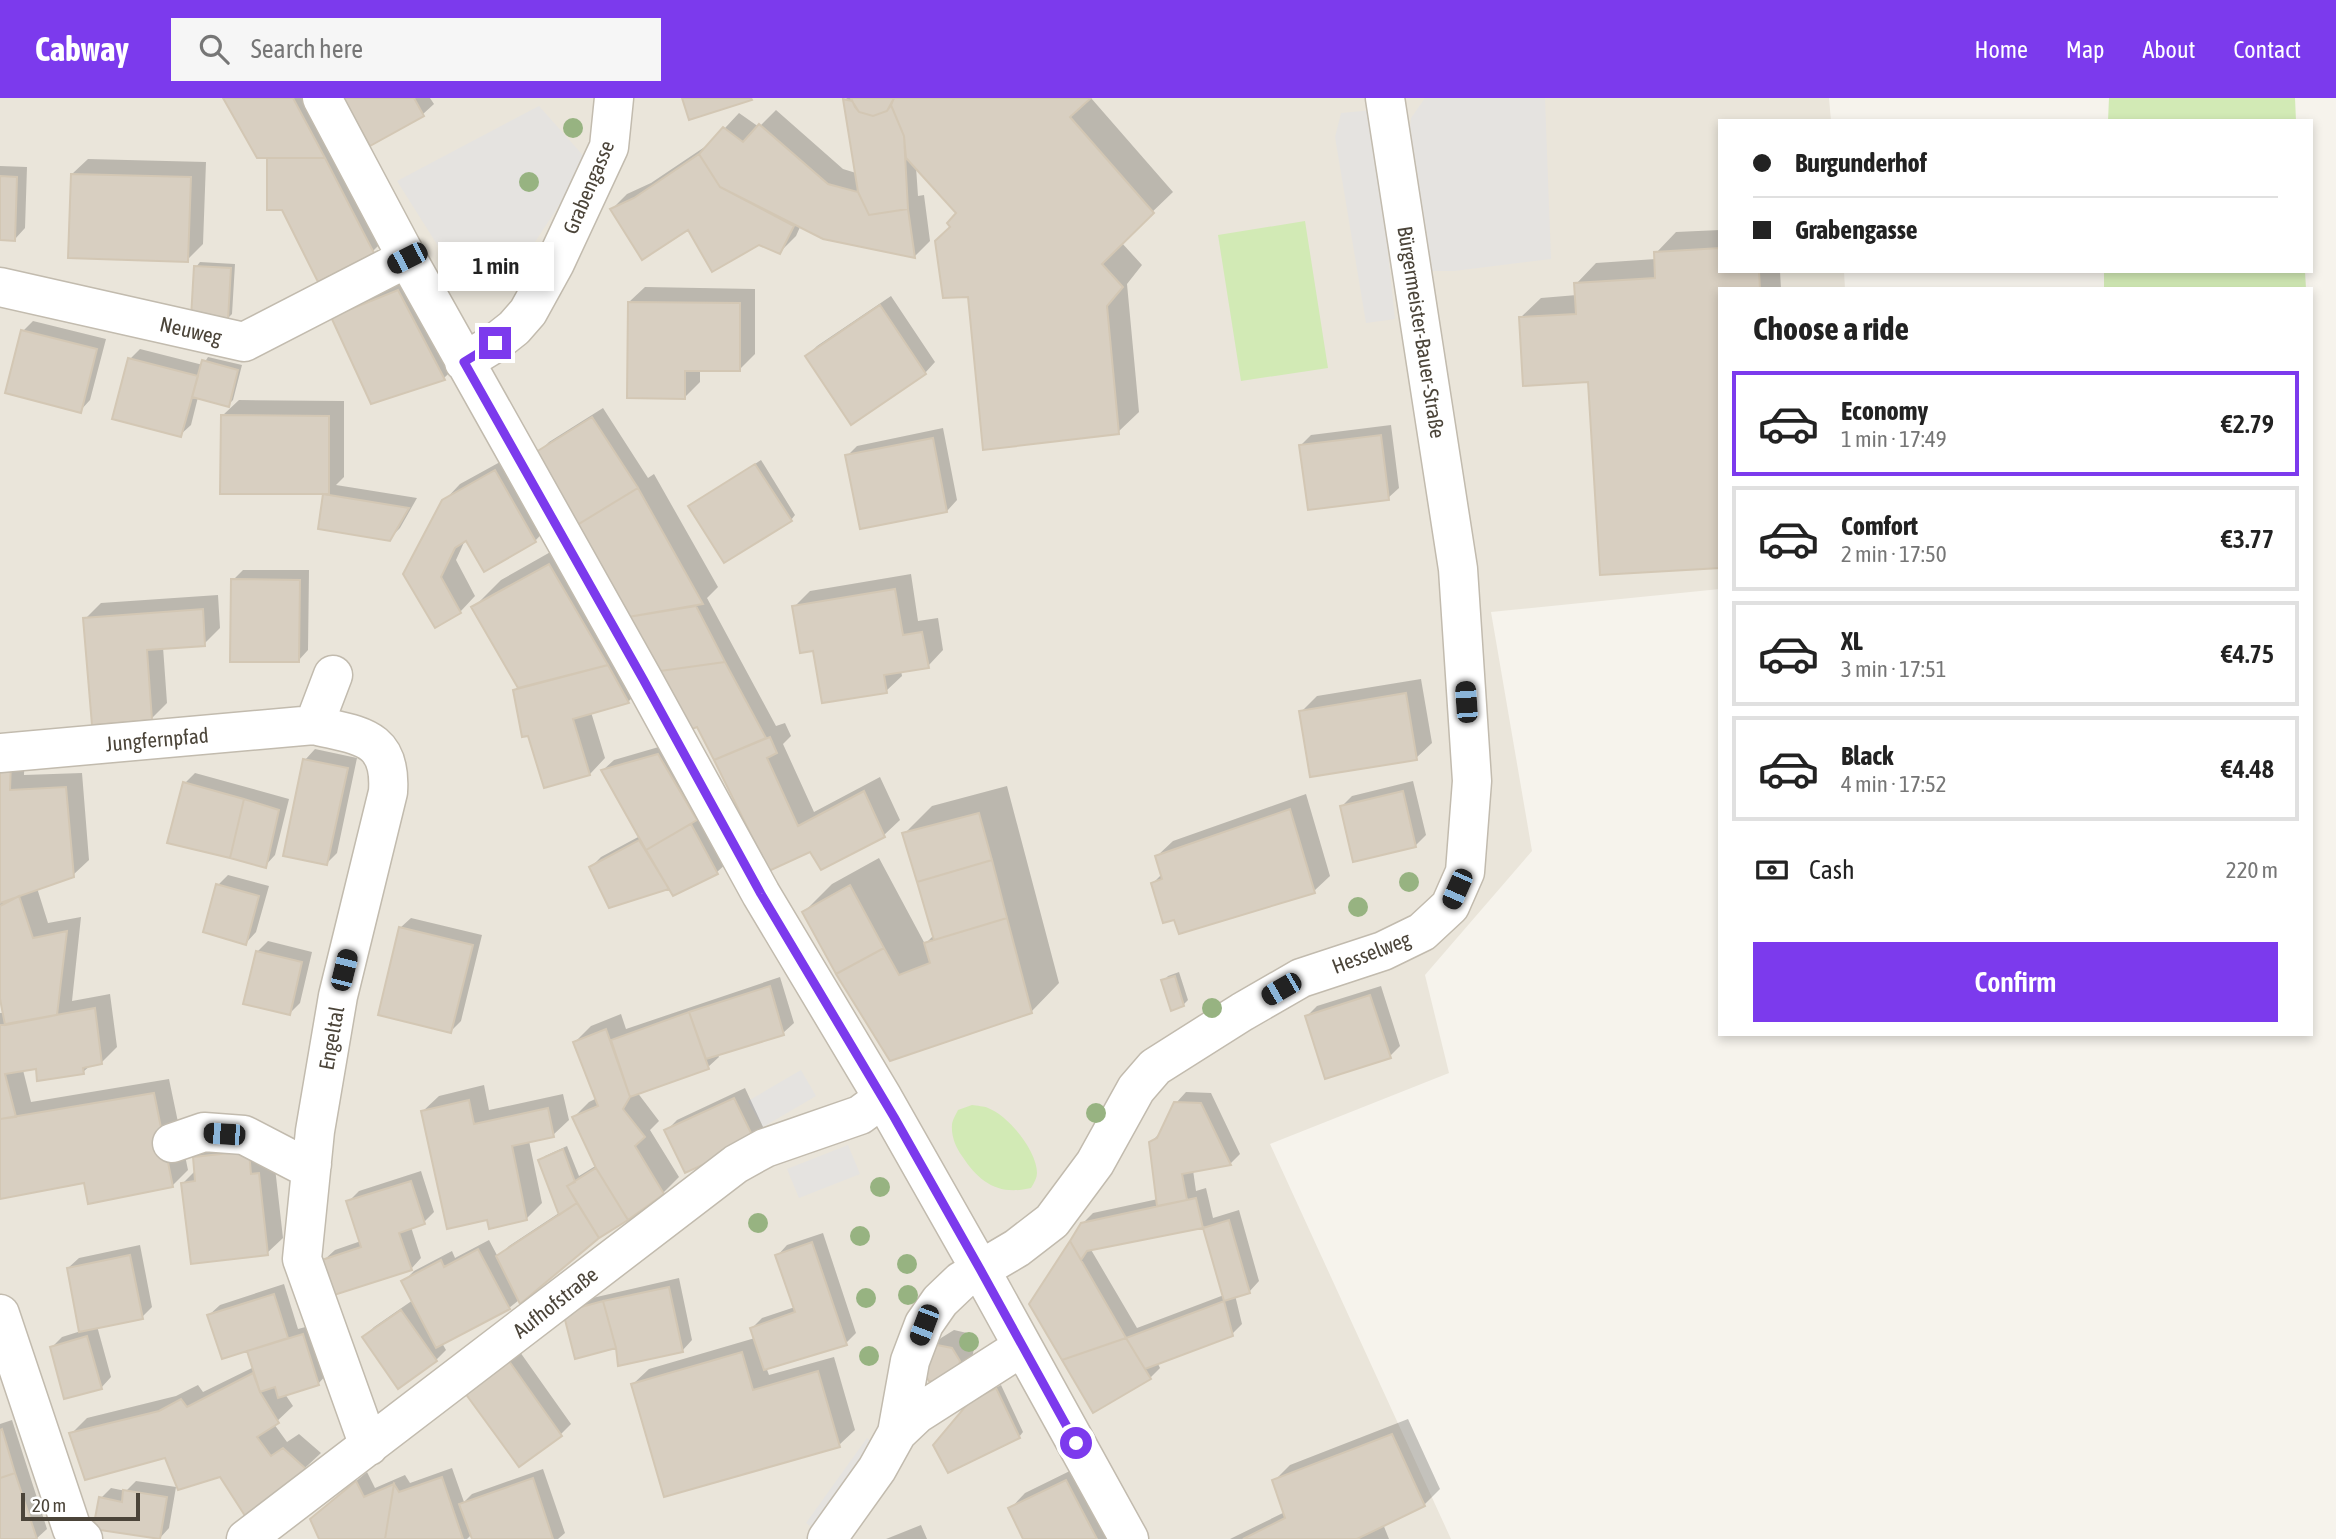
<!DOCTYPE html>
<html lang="en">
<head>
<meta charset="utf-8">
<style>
  :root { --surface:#fff; --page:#f6f6f6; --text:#222; --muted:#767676; --line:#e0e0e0; --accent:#7c3aed }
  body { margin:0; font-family:"Asap Condensed",sans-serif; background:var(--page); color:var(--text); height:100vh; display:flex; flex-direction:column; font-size:26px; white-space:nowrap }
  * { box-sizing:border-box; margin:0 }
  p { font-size:23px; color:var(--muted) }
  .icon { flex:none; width:38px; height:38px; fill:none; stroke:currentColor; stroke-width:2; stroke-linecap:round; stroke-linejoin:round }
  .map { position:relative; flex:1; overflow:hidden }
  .sheet { position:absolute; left:1718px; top:189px; width:595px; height:749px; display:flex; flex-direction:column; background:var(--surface); border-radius:0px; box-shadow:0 4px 10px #0003 }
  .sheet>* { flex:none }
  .hud { position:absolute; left:1718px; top:21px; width:595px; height:154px; border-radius:0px; box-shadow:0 4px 10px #0003; display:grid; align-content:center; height:154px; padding:0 35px; background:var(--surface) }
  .scale { position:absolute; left:21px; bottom:18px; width:119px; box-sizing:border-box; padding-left:7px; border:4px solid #4b4439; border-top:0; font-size:19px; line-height:24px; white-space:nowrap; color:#4b4439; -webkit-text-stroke:5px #fff; paint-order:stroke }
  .end { position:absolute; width:32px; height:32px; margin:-16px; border:9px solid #7c3aed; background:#fff; box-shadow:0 0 0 4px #fff }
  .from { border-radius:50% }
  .bubble { position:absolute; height:49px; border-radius:0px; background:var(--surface); box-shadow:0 4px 10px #0003; font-size:23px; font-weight:600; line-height:49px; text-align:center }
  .car { position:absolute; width:21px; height:42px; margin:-21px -10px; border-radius:9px; box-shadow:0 0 5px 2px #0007; background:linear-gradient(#222 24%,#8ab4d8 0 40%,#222 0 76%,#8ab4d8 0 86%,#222 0) }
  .hud b { display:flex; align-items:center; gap:24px; height:66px; font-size:26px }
  .hud b+b { border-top:2px solid var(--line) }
  .hud i { width:18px; height:18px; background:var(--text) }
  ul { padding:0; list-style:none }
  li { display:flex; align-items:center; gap:21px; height:105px; margin:0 14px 10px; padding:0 21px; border:4px solid var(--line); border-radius:0px }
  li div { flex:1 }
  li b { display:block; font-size:26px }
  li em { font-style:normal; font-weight:600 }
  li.current { border-color:var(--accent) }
  li>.icon { width:63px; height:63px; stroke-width:1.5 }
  h2 { padding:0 35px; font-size:32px; line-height:84px }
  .pay { display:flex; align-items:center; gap:18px; height:77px; padding:0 35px; font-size:26px }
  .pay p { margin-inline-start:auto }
  .button { display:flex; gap:14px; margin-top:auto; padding:14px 35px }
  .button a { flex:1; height:80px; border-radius:0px; background:var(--accent); color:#fff; font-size:28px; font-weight:600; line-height:80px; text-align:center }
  header { display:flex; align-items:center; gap:42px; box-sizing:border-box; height:98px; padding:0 35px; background:var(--accent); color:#fff }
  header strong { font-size:33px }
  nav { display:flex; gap:38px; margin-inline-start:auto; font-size:24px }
  .search { width:490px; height:63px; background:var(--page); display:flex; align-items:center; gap:18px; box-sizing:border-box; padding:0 24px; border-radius:0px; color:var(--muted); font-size:26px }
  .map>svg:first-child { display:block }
</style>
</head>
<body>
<header>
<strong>Cabway</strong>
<div class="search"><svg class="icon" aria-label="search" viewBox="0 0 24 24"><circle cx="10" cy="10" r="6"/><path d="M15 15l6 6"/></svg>Search here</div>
<nav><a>Home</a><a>Map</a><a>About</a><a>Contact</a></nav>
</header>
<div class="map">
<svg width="2336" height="1441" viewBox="0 0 2336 1441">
  <rect width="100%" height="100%" fill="#f6f3ec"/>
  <!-- residential -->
  <path fill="#eae5da" d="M0,0H1829L1831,23H1720V173H1844L1845,191H1720V491L1491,514L1532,753L1425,877L1449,975L1270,1046L1451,1441H0Z"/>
  <!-- green -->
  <path fill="#d2eab5" d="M2109,0H2295L2296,23H2108Z
    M1305,123L1328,270L1241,283L1218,137Z
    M2104,173H2305L2306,191H2104Z
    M972,1007C977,1008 984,1008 988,1010C1009,1018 1037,1053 1037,1075C1037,1080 1034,1085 1031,1090C998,1098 979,1084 962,1058C956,1050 951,1038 952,1027C952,1023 956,1016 958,1012Z"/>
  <!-- parking -->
  <path fill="#e5e3e0" d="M1425,0H1545L1551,161L1454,173H1429L1408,49L1411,20Z
    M539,8L588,63L514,176L462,186L397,83Z
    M1373,12L1395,221L1366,225L1335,39L1341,15Z
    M801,972L816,998L763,1029L748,1003Z
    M848,1047L860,1076L799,1100L787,1071Z
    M867,1340L877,1348L817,1433L806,1425Z"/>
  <!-- shadow -->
  <path fill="#0003" fill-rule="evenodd" d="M225,0H308L401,125L373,153L319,181L272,58Z
    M345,0H430L434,6L423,16L371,46Z
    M847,0H1091L1173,94L1121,144L1142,167L1127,186L1139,314L1118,334L969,197L952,129L959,115L916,69L918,98L924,97L930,143L915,158L824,139L800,129L796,138L780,154L759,145L612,111L627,96L651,85L712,44L739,15L759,29L776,12L843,71L856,75L845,2Z
    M88,61L206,64L203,146L187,162L72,76Z
    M0,68L27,69L25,130L15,141L0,140Z
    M1720,132V173H1780L1781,191H1720V468L1602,475L1590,282L1520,220L1541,200L1577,197L1576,186L1596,165L1656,161V155L1676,134Z
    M200,164L235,166L232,216L228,220L196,169Z
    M426,165L472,253L444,280L333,220Z
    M645,189L755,191V256L739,272L700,271V284L685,299L629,204Z
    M891,198L935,264L925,275L852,324L807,258L817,248Z
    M33,223L106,241L90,302L80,313L23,233Z
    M140,251L203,267L208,259L242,267L233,302L228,307L198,299L191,327L180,337L130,261Z
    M239,302L344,303V379L336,387L417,400L400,430L389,441L320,430L325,395L223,317Z
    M603,310L648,380L654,376L718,489L707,500L776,628L785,625L791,638L783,646L814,714L880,679L900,722L884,737L811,752L770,771L698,627L630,519L539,354L549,344Z
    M1391,327L1399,390L1388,400L1301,347L1311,337Z
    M943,330L957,402L947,413L847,358L857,348Z
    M511,358L550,427L535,443L466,440L456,462L475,498L460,514L436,528L444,403L460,386Z
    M761,362L795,417L791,422L691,408Z
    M577,439L643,588L628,604L591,614L605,660L590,676L515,592L519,588L473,510L501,482Z
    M243,472H309L308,552L298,563L233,482Z
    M911,476L918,523L938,520L943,552L928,568L901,572L902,578L886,593L815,551L794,509L810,493Z
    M218,497L220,530L204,546L163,549L167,605L152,620L85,521L101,505Z
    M1421,581L1432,645L1416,660L1301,614L1317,598Z
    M669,646L728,764L717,774L674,796L670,789L591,769L601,759L640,738L603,672L614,662Z
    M25,649L24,677L82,675L89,762L73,777L37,790L48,825L81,819L72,903L110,896L117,949L101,965L91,967L83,974L38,969L23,972L31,1004L169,981L188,1072L172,1088L85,1083L0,1099V915H4L0,892V651Z
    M315,651L357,660L337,755L327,765L305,662Z
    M195,675L289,701L275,757L265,768L185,685Z
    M1413,683L1426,737L1416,747L1355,762L1342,708L1352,698Z
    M1007,688L1059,885L1031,914L890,961L804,814L832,786L879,760L925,846L934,837L904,736L932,708Z
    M1306,696L1330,778L1314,793L1153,785L1162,776L1157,758L1173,743Z
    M228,777L269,788L256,834L246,845L218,787Z
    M411,820L482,837L461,923L451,933L400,830Z
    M268,843L312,854L300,905L290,915L257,854Z
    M1179,874L1188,902L1183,907L1163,883L1168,878Z
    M780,879L794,925L783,935L717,955L719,959L708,969L637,994L659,1023L650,1032L679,1079L663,1095L598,1139L509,1210L442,1245L446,1252L436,1262L364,1239L374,1229L413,1202L403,1184L414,1173L452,1153L455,1160L489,1142L498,1159L509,1148L559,1115L540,1063L545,1058L567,1048L579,1078L597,1067L574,1019L589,1004L597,1000L575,944L591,928L621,916L626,931Z
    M1381,888L1400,948L1390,958L1307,918L1317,908Z
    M484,987L489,1012L563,996L569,1022L553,1037L529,1043L542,1105L527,1120H488L423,1013L439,998Z
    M745,990L764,1031L754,1042L667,1032L677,1022Z
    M1186,994L1211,995L1240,1056L1230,1066L1193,1072L1196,1093L1206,1090L1213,1120L1239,1112L1259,1183L1249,1194L1235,1197L1242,1226L1232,1236L1157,1264L1160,1270L1150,1280L1031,1206L1082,1126L1093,1115L1158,1101L1151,1044L1161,1034L1176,1005ZM1204,1128L1224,1197L1137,1230L1090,1150Z
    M210,1044L274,1061L283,1140L267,1155L183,1085L196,1072L195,1060Z
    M421,1073L434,1114L424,1124L411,1129L421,1160L411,1171L324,1162L335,1152L361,1143L348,1104L359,1093Z
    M823,1135L856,1235L846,1245L766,1269L769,1277L834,1259L855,1332L839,1347L633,1286L649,1271L755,1240L752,1230L762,1220L795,1209L777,1158L787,1147Z
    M140,1147L152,1209L142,1219L97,1228L111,1279L101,1290L52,1249L62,1239L81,1233L68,1170L79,1160Z
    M679,1180L692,1242L682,1253L617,1248L575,1204Z
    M284,1186L298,1231L313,1227L328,1275L318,1286L285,1296L293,1308L274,1326L287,1344L299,1336L321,1355L249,1422L220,1377L166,1358L71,1336L87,1320L176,1298L198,1287L203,1294L254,1269L248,1251L209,1217L220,1207Z
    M954,1232L967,1235L975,1246L972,1260L956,1276L925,1256L941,1240Z
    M520,1254L571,1326L561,1336L519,1366L468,1295Z
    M1001,1287L1023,1334L1019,1339L977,1299Z
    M1408,1321L1440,1391L1424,1407L1383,1426L1389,1441H1230L1285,1414L1274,1383L1290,1367Z
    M12,1322L47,1431L36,1441H0V1326Z
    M1082,1367L1140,1441H1022L1024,1440L1010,1411L1025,1395Z
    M452,1370L464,1404L472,1396L543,1371L565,1435L558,1441H473L472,1436L467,1441H318L320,1440L323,1411L367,1374L375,1390L405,1377L410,1385Z
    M136,1383L176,1389L169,1430L159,1441L101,1400L111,1390L126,1393Z
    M921,1427L927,1441H886Z"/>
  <!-- building -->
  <path fill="#d8cfc1" stroke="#d3c7b4" stroke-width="2" d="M223,0H293L325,60H257Z
    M343,0H414L424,18L370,48Z
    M682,0H751L752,2L689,22Z
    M851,0H894L887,13L873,18L859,14L855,9Z
    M894,0H1091L1070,19L1154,115L1102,166L1123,189L1107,208L1119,336L983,352L968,199L943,200L935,143L950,129L947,125L956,115L906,60L904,38L891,7Z
    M843,1L852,3L859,14L873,18L887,13L891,7L904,38L908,111L869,117L858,94Z
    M759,26L828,86L858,94L869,117L908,111L915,160L823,141L720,89L699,56L723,29L743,44Z
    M699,56L720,89L794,128L780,156L759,147L712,174L688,132L642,162L610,111L634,100Z
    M267,60H325L374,155L318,184L282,112H267Z
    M71,76L191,79L188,164L68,160Z
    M0,78L17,79L15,143L0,142Z
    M1720,150V173H1759L1760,191H1720V470L1600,477L1588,284L1523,288L1519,219L1576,216L1574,185L1655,180L1654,154Z
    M194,168L231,170L228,222L191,220Z
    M398,192L445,282L371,306L331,219Z
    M628,204L740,205V273H685V301L627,300Z
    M880,207L926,276L851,327L805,258Z
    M21,232L97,251L81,315L5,295Z
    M128,260L198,278L181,339L112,321Z
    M202,262L238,272L229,309L192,299Z
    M221,317L329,318V396H220Z
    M592,319L638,390L577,427L536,354Z
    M1381,337L1389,402L1308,412L1299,347Z
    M933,340L947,414L860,431L845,357Z
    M755,366L792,423L724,465L688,408Z
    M495,372L536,444L484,474L466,443L455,450L441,479L461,515L435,530L403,476L442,402Z
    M638,390L703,506L628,519L577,427Z
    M323,396L409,410L390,443L318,431Z
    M549,466L608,567L518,590L471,509Z
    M231,481L300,482L299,564H230Z
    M895,491L903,537L922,534L929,570L884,577L887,595L822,605L813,553L800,555L792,508Z
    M696,508L725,564L660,573L628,519Z
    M203,511L205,548L147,552L152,622L92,627L83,520Z
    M725,564L766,640L714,662L697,629L692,631L660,573Z
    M608,567L629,605L573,621L590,677L544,690L528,638L522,639L513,592Z
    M1406,595L1417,662L1310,679L1299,613Z
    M770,639L777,655L767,660L798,728L864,693L885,739L821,772L810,754L769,773L714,662Z
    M658,656L697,722L646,752L601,672Z
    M303,661L348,670L327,767L283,758Z
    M0,664H11L10,692L66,689L74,779L0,805Z
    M183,684L244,701L230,760L167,745Z
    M1403,693L1416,749L1353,764L1340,708Z
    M244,701L279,712L266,770L230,760Z
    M1290,711L1315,795L1179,836L1174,822L1163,825L1151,785L1162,781L1155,758Z
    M979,715L992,762L917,784L902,735Z
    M691,726L718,776L673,798L646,752Z
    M639,742L669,791L609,810L589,769Z
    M992,762L1007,820L934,842L917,784Z
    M216,786L259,798L246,847L203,834Z
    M850,787L884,850L836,876L802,814Z
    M19,798L33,840L67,833L57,917L5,927L0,901V808Z
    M1007,820L1032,915L890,963L836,876L884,850L899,877L930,865L924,845Z
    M399,829L473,847L451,935L378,917Z
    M256,853L302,864L290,917L243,906Z
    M1175,878L1184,908L1171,913L1161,882Z
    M770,888L784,937L706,961L689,914Z
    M1370,897L1391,960L1325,981L1305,918Z
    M95,910L102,966L83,970L84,976L37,983L36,971L5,976L16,1019L0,1021V927Z
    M689,914L709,971L630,999L611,942Z
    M606,931L630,999L623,1011L645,1039L635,1048L664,1096L628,1122L596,1070L572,1019L598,1008L573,944Z
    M154,995L173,1089L88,1106L84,1085L0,1101V1021Z
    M734,1000L755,1043L685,1075L664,1032Z
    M469,1002L474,1026L548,1010L554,1039L512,1048L527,1122L489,1131L487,1122L447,1131L421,1013Z
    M1174,1004L1201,1005L1231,1067L1182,1076L1187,1102L1157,1108L1149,1044L1157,1040Z
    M563,1051L575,1084L567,1088L577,1105L559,1117L538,1062Z
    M249,1053L251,1076L259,1075L268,1157L191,1166L181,1085L195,1083L193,1059Z
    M596,1070L628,1122L599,1140L567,1088Z
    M411,1083L425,1126L399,1135L412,1172L334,1197L322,1162L361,1149L346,1103Z
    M1196,1100L1203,1130L1087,1153L1081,1162L1070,1143L1081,1125Z
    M577,1105L599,1140L520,1206L496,1158Z
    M1229,1122L1250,1195L1224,1203L1203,1130Z
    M1070,1143L1126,1240L1062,1262L1029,1206Z
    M812,1144L847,1247L764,1272L750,1230L795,1214L775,1157Z
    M478,1151L510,1211L436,1250L401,1183L441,1162L444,1169Z
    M130,1157L143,1221L79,1234L67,1170Z
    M669,1189L683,1254L618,1268L616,1250L603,1203Z
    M274,1196L288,1240L222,1261L207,1217Z
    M603,1203L616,1250L575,1261L563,1214Z
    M1224,1203L1233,1238L1145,1271L1126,1240Z
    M401,1212L437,1263L398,1291L362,1239Z
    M303,1236L319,1287L278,1300L275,1289L260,1294L247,1253Z
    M87,1238L102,1291L64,1301L50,1249Z
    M1126,1240L1151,1281L1093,1315L1062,1262Z
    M937,1247L952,1250L960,1263L957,1278L945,1286L929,1283L921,1270Z
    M742,1254L753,1292L818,1273L840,1349L664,1399L631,1286Z
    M509,1263L562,1338L519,1369L465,1295Z
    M253,1275L260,1294L279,1325L257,1339L271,1358L283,1350L306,1371L249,1424L220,1379L178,1392L165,1360L85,1382L69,1335L159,1313L181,1301L187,1309Z
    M996,1290L1020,1340L948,1375L933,1347L970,1303Z
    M2,1331L15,1375L0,1380V1332Z
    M1392,1336L1425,1408L1357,1441H1243L1285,1420L1272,1382Z
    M15,1375L37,1441H0V1380Z
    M442,1379L463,1441H385L394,1386L399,1394Z
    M533,1380L553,1441H472L459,1406Z
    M1066,1382L1097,1441H1023L1008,1410Z
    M356,1383L364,1399L394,1386L385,1441H319L310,1421Z
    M123,1392L167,1399L160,1441L93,1431L99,1399L122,1404Z"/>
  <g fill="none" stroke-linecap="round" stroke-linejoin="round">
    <defs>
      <path id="minor" d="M322,0L407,160L643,581L761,796L883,1000L980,1171L1129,1441
        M0,189L244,244L407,160
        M464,264L495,245L514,230L528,214L555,165L609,49L614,0
        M333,577L314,627C358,638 392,637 388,694L338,898L315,1033L302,1161L369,1348
        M0,655L314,627
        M172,1045L204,1034L244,1037L300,1066H312
        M0,1216L72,1431L83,1441
        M897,1335L917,1316L1022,1249
        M246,1441L736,1066L765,1050L860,1017L883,1000
        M827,1441L877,1371L897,1335L910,1263L924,1226L940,1203L961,1183L1017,1150L1052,1123L1095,1065L1136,991L1155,969L1242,914L1301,880L1383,853L1422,834L1450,808L1465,774L1472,683L1458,471L1385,0"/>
    </defs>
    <!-- minor casing -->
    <use href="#minor" stroke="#c2bbae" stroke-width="41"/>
    <!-- minor -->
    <use href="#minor" stroke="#fff" stroke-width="38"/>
  </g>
  <!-- trees -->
  <g fill="#97b381">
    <circle cx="573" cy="30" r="10"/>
    <circle cx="529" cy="84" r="10"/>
    <circle cx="1409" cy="784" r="10"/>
    <circle cx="1358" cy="809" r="10"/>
    <circle cx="1212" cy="910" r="10"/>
    <circle cx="1096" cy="1015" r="10"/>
    <circle cx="880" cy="1089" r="10"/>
    <circle cx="758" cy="1125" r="10"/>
    <circle cx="860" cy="1138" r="10"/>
    <circle cx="907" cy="1166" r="10"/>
    <circle cx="908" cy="1197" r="10"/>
    <circle cx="866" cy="1200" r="10"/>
    <circle cx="969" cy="1244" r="10"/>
    <circle cx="869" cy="1258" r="10"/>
  </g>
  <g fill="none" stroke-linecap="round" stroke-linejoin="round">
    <!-- route -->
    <path stroke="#7c3aed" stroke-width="9" d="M495,245L464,264L643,581L761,796L894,1019L980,1171L1076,1345"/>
  </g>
  <g text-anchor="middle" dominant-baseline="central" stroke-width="6" stroke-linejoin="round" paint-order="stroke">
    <!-- street labels -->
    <g font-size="21" fill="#4b4439" stroke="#fff">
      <text transform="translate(588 89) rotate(-67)">Grabengasse</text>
      <text transform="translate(191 232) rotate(13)">Neuweg</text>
      <text transform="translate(1422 234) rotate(81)">Bürgermeister-Bauer-Straße</text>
      <text transform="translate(157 641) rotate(-5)">Jungfernpfad</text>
      <text transform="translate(1371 854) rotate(-21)">Hesselweg</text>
      <text transform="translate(331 940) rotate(-80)">Engeltal</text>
      <text transform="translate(555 1204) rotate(-38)">Aufhofstraße</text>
    </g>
  </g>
</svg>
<div class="scale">20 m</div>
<i class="end from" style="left:1076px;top:1345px"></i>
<i class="end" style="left:495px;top:245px"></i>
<div class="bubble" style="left:438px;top:144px;width:116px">1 min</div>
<i class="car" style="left:407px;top:160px;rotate:243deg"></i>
<i class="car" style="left:1466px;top:604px;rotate:356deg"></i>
<i class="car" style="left:1457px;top:791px;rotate:204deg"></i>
<i class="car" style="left:344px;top:872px;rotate:14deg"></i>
<i class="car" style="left:1281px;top:891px;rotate:240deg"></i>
<i class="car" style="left:224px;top:1036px;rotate:274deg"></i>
<i class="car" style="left:924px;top:1227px;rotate:201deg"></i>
<div class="hud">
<b><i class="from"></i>Burgunderhof</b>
<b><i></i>Grabengasse</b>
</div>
<section class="sheet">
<h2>Choose a ride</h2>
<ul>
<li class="current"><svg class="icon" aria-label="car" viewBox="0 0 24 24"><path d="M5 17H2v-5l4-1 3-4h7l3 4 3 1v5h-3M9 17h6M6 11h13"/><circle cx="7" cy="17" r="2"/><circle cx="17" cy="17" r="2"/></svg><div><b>Economy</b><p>1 min · 17:49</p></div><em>€2.79</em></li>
<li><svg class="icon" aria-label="car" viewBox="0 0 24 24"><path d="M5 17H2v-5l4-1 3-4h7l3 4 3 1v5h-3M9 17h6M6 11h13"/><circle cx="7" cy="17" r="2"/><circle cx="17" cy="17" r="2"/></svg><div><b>Comfort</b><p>2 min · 17:50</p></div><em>€3.77</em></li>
<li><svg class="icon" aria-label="car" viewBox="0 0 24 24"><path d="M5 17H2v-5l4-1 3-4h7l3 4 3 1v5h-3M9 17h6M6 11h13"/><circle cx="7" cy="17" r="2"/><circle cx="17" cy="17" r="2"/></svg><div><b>XL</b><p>3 min · 17:51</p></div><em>€4.75</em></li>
<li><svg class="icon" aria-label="car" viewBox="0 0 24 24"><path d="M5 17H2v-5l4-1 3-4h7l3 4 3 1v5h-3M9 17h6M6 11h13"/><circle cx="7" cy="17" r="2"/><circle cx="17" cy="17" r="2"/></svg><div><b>Black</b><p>4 min · 17:52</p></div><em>€4.48</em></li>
</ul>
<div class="pay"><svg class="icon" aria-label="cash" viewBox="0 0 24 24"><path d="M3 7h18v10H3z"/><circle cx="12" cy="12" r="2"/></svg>Cash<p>220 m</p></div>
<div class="button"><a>Confirm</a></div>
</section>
</div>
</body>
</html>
